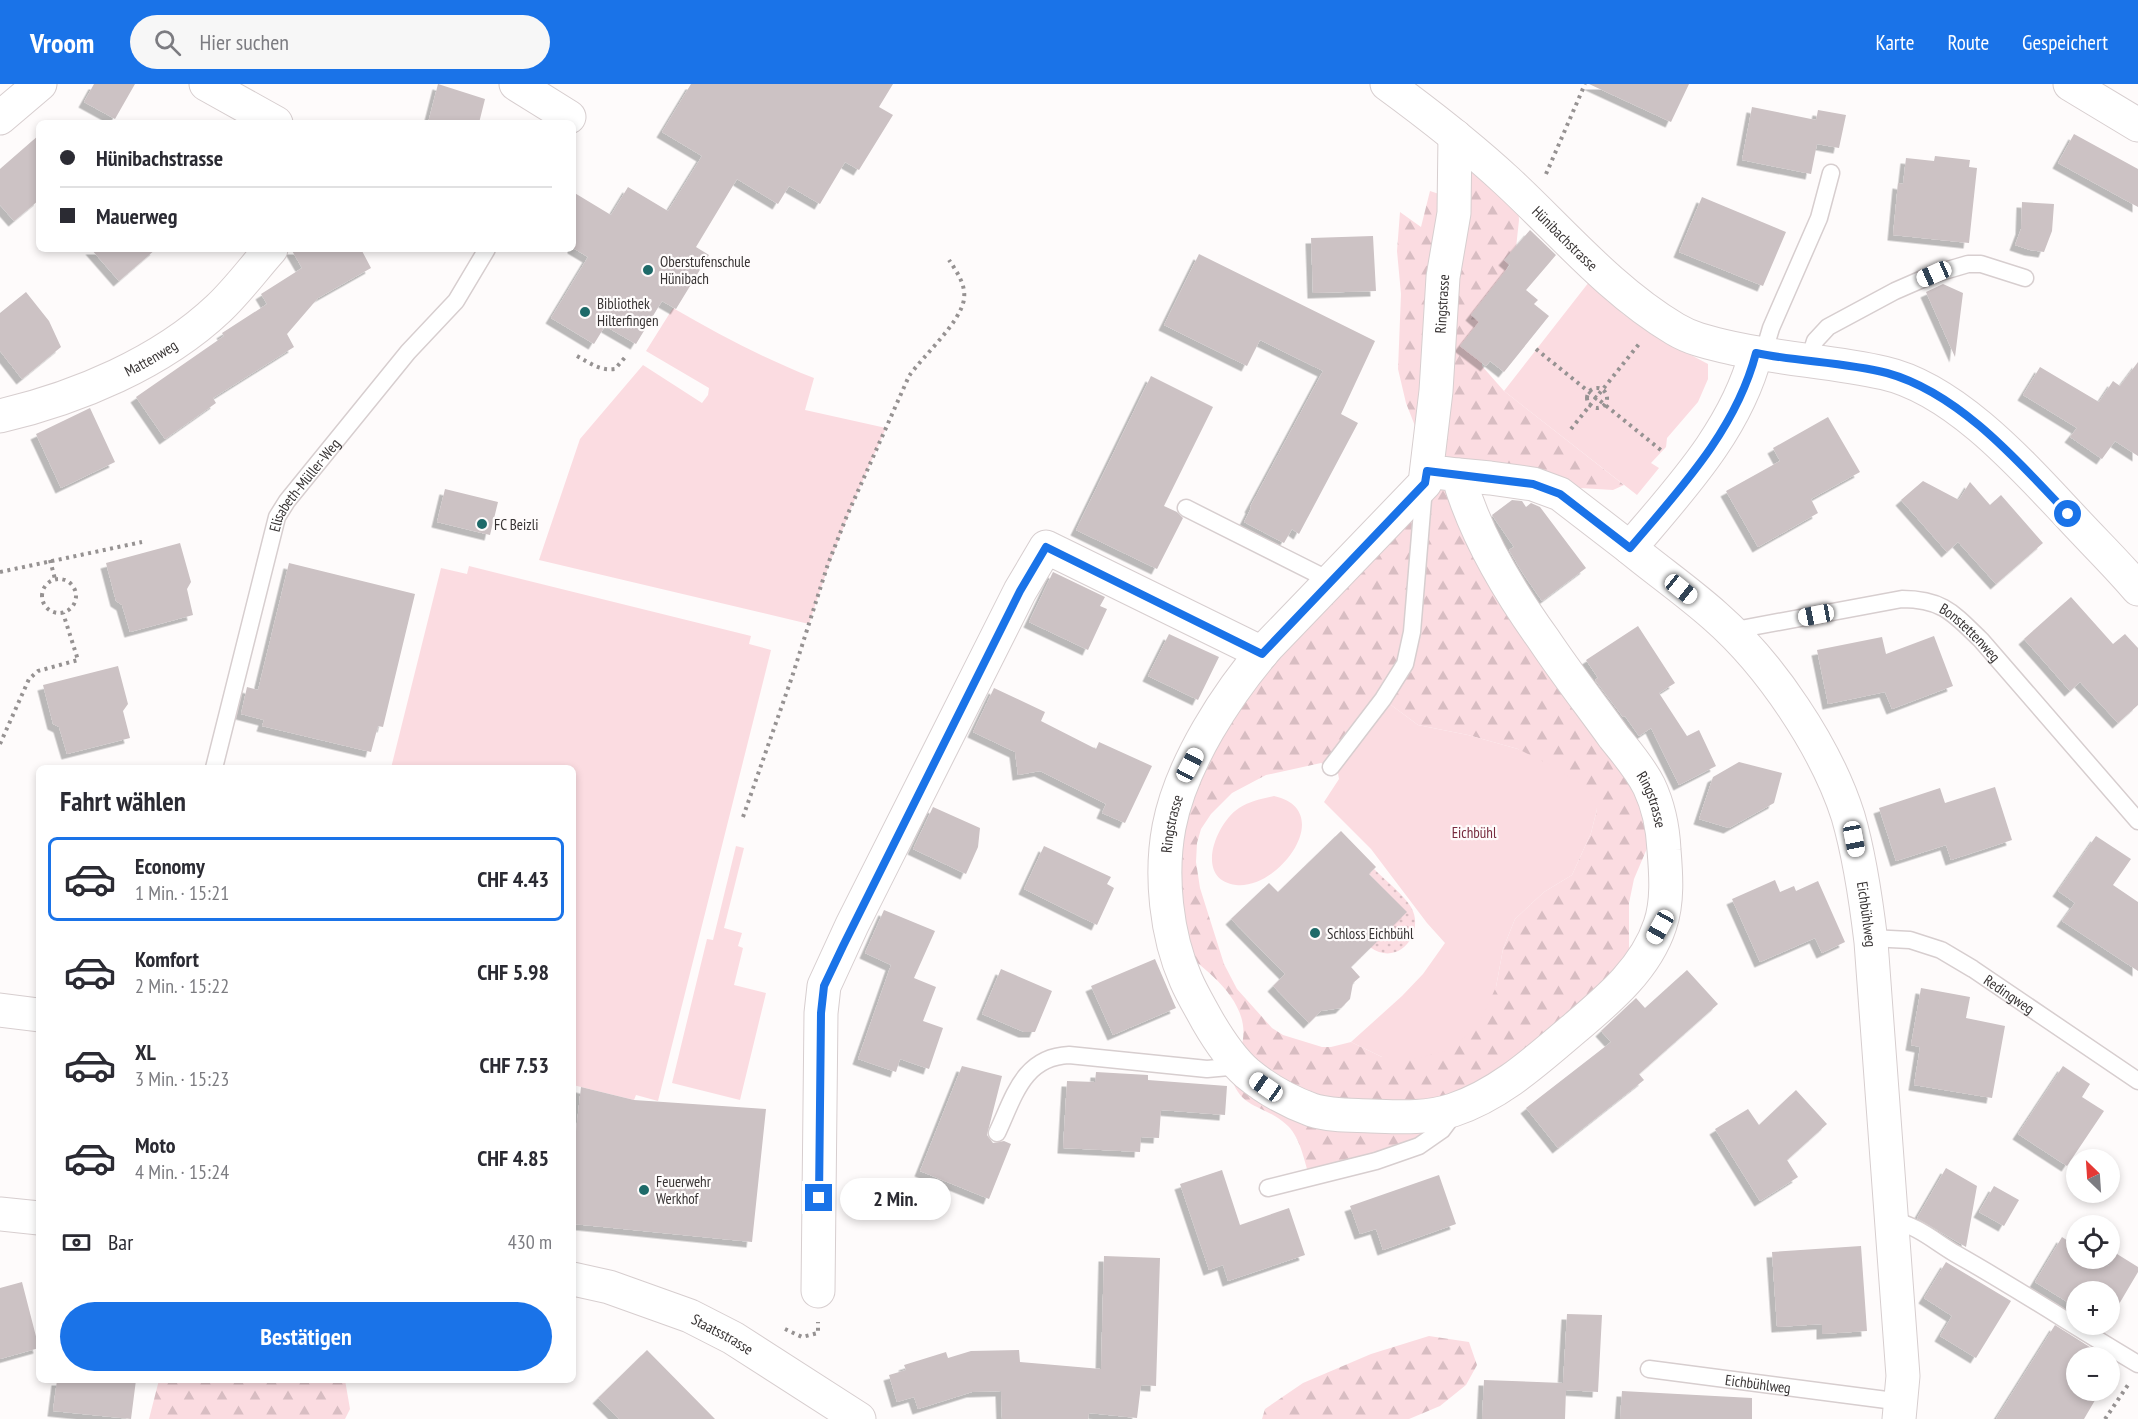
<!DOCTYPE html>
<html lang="de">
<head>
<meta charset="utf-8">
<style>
  :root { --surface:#fff; --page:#f7f7f7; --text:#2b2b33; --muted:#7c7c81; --line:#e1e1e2; --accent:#1a73e8 }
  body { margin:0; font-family:"PT Sans Narrow",sans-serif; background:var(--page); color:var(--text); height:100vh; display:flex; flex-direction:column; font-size:22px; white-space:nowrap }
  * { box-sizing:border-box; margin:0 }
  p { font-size:20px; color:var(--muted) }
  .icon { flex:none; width:33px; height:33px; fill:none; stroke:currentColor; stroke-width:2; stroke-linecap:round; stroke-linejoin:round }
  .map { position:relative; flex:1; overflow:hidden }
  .side { position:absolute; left:36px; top:681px; width:540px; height:618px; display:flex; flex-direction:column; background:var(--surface); border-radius:9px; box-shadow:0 3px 9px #0003 }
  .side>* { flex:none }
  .top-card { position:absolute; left:36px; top:36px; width:540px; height:132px; border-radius:9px; box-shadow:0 3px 9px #0003; display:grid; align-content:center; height:132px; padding:0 24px; background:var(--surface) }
  .needle { width:39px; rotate:335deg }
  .controls { position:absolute; left:2066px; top:1065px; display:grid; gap:12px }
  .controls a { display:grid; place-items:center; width:54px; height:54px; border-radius:50%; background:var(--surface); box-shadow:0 3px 9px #0003; font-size:30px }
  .end { position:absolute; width:27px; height:27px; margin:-14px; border:8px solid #1a73e8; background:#fff; box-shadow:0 0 0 3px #fff }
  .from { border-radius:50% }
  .bubble { position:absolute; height:42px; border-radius:21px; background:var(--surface); box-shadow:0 3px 9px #0003; font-size:20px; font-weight:800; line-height:42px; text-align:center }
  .car { position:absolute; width:18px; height:36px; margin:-18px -9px; border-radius:8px; box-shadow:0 0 4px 2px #0007; background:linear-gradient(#fff 24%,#345 0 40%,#fff 0 76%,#345 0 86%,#fff 0) }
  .top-card b { display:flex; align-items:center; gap:21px; height:57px; font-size:22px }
  .top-card b+b { border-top:2px solid var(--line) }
  .top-card i { width:15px; height:15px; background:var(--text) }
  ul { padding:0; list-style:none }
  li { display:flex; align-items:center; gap:18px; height:84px; margin:0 12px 9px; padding:0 12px; border:3px solid transparent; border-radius:9px }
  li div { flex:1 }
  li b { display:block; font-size:22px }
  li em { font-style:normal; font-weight:800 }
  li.active { border-color:var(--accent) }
  li>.icon { width:54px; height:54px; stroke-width:1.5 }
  h2 { padding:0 24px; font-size:27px; line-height:72px }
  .pay { display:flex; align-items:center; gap:15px; height:66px; padding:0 24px; font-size:22px }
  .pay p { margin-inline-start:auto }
  .primary-button { display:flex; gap:12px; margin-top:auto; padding:12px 24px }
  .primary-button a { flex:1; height:69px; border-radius:36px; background:var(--accent); color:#fff; font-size:24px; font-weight:800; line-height:69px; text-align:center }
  header { display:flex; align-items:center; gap:36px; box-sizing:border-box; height:84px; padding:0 30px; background:var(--accent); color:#fff }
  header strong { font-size:28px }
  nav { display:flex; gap:33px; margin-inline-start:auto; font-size:21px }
  .search { width:420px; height:54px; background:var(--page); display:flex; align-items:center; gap:15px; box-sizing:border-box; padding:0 21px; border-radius:33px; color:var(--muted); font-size:22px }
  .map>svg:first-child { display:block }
</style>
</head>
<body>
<header>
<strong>Vroom</strong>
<div class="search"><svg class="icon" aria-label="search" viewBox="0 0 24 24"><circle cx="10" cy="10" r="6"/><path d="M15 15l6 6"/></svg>Hier suchen</div>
<nav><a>Karte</a><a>Route</a><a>Gespeichert</a></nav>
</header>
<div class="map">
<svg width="2138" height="1335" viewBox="0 0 2138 1335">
  <defs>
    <pattern id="grass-dots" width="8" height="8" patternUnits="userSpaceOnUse" patternTransform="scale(1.5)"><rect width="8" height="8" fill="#fbdce1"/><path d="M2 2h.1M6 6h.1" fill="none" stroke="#d8bdc2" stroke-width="1.8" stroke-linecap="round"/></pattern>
    <pattern id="forest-firs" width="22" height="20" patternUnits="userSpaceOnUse" patternTransform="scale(1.5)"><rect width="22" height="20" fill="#fbdce1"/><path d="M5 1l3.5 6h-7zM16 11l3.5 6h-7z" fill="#d8bdc2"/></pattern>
    <filter id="shadow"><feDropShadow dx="-5.5" dy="5.5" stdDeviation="0" flood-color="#0004"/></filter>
  </defs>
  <rect width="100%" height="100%" fill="#fefbfb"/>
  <!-- grass -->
  <path fill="url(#grass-dots)" d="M1374,785C1385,796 1403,810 1411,823C1426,849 1398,884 1370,863L1406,828L1369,790Z"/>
  <!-- forest -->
  <path fill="url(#forest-firs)" fill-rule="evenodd" d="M1455,52L1517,107L1519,136L1516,164L1481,243L1482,282L1504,307L1624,401L1613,406L1580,404L1560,410L1459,392L1648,700V762L1634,795L1629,819V870L1634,887L1442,1046L1310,1094C1304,1077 1301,1055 1288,1042C1261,1017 1237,1028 1229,983C1237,977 1238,973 1241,964C1255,919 1206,885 1175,862L1171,848L1189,681L1425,399L1431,356L1415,342L1406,319L1398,285L1401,210L1397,167L1400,128L1421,143L1430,107L1454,115ZM1383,615L1418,641L1468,651L1518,665L1597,725L1591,749L1572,791L1544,808L1515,835L1503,865L1496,903L1382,973L1351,958L1331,963H1322L1283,951L1272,944L1237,905L1224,880L1200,804L1196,778L1197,759L1201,745L1211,730L1232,709L1266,691L1321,679L1331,683Z
    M1429,1252L1469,1258L1477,1281L1466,1301L1440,1322L1409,1335H1262L1265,1325L1303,1299L1371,1270Z
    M159,1296H345L350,1325L345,1335H149Z"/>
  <!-- green -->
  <path fill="#fbdce1" d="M1589,198L1623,230L1651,250L1708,280V295L1698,318L1667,354L1666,363L1651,379L1659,384L1637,411L1504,307Z
    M673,224C720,251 763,274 814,294L805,326L886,344C857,408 830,473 809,540L539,476L580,355L643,281L702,319L708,311L709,304L646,267Z
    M469,482L751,552L749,560L771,566L658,1017L636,1011L634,1016L573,1001V684H391L441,484L467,490Z
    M1383,615L1418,641L1468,651L1518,665L1550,681L1587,704L1597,725L1591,749L1572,791L1544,808L1515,835L1503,865L1496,903L1478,942L1449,966L1415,975L1382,973L1351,958L1402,912L1423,890L1445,859L1427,839L1371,765L1324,718L1339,695L1338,689L1331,683Z
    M1274,712C1337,726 1280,806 1236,801C1194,796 1215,740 1239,724C1250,717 1261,715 1274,712Z
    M736,762L744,764L724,844L742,849L738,862L743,864L734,901L766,909L740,1016L672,999L707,855L713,856Z"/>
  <!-- building -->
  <path fill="#ccc2c4" filter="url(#shadow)" d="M94,0H135L115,35L84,18Z
    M438,0L485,15L479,39H428Z
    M691,0H893L879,23L893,31L859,86L845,78L820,120L789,102L778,120L737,95L696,163L709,171L676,225L662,217L636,260L605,242L594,260L551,234L588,173L573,164V108L611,131L628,103L668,127L702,72L662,48Z
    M1589,0H1689L1671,38Z
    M1752,23L1816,36L1818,26L1846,31L1839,64L1817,60L1811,90L1742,76Z
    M2074,50L2138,85V123L2058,79Z
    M39,51V116L14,137L0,121V85Z
    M1935,72L1970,76L1969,83L1977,84L1969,159L1893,151L1898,99L1903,100L1906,74L1934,77Z
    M1702,113L1786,148L1763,202L1679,168Z
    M2022,118L2054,120L2052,147L2044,168L2030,166L2015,161L2021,145Z
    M1530,146L1556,171L1526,206L1538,216L1534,220L1549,232L1504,288L1490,277L1486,282L1460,262L1479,238L1471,231L1510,181L1504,176Z
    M1373,152L1376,207L1313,209L1311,154Z
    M91,165H156L119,197Z
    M291,165H361L371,184L318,214L287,250L294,263L213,314L216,319L165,355L136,313L224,252L222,249L267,220L261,210L302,184Z
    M1199,170L1375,257L1341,330L1358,339L1299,450L1292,445L1284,459L1244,438L1251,424L1250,423L1323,287L1260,256L1247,282L1164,241Z
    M1943,200L1963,209L1955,273L1926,208Z
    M26,208L49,237L61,263L22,295L0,267V229Z
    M2138,278V372L2115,357L2102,375L2070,353L2077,344L2023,311L2040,283L2099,318L2113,297L2120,302Z
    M1151,292L1213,323L1164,422L1177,428L1183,434L1157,485L1076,446Z
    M90,324L115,378L61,404L36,350Z
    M1828,333L1860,388L1811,415L1818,429L1758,463L1726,407L1780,377L1773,364Z
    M1923,397L1959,416L1970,398L1990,421L2001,411L2043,459L1996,500L1958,458L1947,468L1901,416Z
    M445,405L498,418L490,451L437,438Z
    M1512,416L1522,417L1526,423L1531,419L1540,423L1586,484L1542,517L1522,488L1509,466L1514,463L1492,431Z
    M180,459L191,498L187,505L193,531L130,548L122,521L116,517L106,479Z
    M289,479L415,510L383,643L378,642L371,668L262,642L264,636L241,630L247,603L258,606Z
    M1053,488L1105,513L1100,522L1107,525L1088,566L1029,538Z
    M2071,513L2113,560L2125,550L2138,564V621L2118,639L2080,598L2070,607L2024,555Z
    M1638,542L1675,599L1659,609L1687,652L1699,646L1716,682L1679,701L1651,644L1639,652L1625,632L1623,633L1595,596L1598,594L1586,576Z
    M1169,550L1219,573L1198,616L1148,592Z
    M1934,552L1953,602L1892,625L1885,608L1828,620L1817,566L1882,553L1886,570Z
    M118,582L128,620L123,627L130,654L67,670L59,643L53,640L43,601Z
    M994,604L1045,628L1041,637L1096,665L1099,658L1152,682L1125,739L1102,729L1106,720L1040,687L1018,691L1015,668L973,648Z
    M1739,678L1782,689L1774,719L1729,744L1699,735L1713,693Z
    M1995,703L2012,756L1951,776L1946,761L1896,777L1879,724L1940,704L1945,719Z
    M933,723L980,744L978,763L966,790L913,765Z
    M1341,747L1376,783L1369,790L1407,828L1351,883L1360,893L1353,899L1350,915L1341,924L1321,927L1309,939L1273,902L1285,890L1231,835L1269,799L1278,808Z
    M2096,752L2131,775L2113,801L2138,818V887L2062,837L2075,819L2058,807Z
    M1044,762L1111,793L1107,800L1114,804L1097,841L1024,805Z
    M1775,796L1780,808L1794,802L1796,807L1818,797L1845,858L1822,869L1815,854L1760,878L1732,815Z
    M884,826L935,847L914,894L936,903L923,937L943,944L929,985L900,975L896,988L858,975L891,881L865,869Z
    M1155,875L1176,924L1113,951L1091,902Z
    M1001,885L1052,907L1035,948H1024L982,930Z
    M1687,886L1718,920L1639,990L1644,996L1558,1064L1526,1024L1611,958L1601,947L1636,914L1645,924Z
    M1921,904L1970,913L1966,934L2005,942L1992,1014L1914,1001L1920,963L1911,961Z
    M962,982L1002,992L987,1051L993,1059L1004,1057L1011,1060L989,1115L920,1087Z
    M2063,982L2090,1000L2082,1013L2104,1027L2067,1082L2018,1050Z
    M1096,988L1148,991V996L1227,1002L1225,1031L1161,1026L1159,1054L1141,1053L1140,1068L1063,1064L1067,997L1095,998Z
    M581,1003L634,1016L766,1025L752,1158L573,1140V1074Z
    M1796,1006L1827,1040L1787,1076L1798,1093L1760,1117L1715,1045L1748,1025L1759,1041Z
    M1946,1084L1977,1102L1966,1163L1917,1134Z
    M1222,1086L1240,1141L1289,1124L1305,1171L1228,1197L1223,1181L1209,1186L1180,1100Z
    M1439,1091L1456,1140L1383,1166L1376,1145L1360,1150L1350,1122Z
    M1994,1102L2019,1116L2004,1142L1979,1128Z
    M2062,1153L2076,1162V1174H2097L2109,1182V1165L2138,1183V1188L2109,1237V1208H2076V1230L2066,1224L2069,1219L2035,1198Z
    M1861,1162L1867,1247L1822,1250V1240L1777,1243L1772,1168Z
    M1104,1172L1160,1174L1156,1302L1141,1301L1137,1334L1089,1329L1088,1335H1002L1001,1307L972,1308L918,1325L914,1313L897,1318L889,1291L906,1286L904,1281L946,1268L948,1274L971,1267L1019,1266L1020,1278L1101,1285Z
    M1946,1178L2011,1217L1976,1274L1940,1252L1952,1232L1924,1214Z
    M22,1198L39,1264L0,1275V1204Z
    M1567,1230L1602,1231L1598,1308L1566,1306L1565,1335H1482L1484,1296L1563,1299Z
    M2055,1241L2107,1274H2076V1306H2101L2084,1335H1996Z
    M647,1266L715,1335H619L598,1314Z
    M57,1296H136L131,1335L53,1327Z
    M1622,1307L1752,1314V1335H1620Z"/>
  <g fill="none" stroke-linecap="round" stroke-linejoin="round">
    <defs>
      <g id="service">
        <path d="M1763,271L1771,244L1819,134L1831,89"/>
        <path d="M1809,276L1815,257L1828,243L1895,207L1934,190L1968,180H1981L2025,194"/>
        <path d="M1186,424L1331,497"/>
        <path id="s1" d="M1730,547L1902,515C1943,515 1954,530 1981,556L2138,737"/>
        <path d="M1331,683L1383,615L1405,580L1412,548L1424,403"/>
        <path id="s2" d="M214,684L277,433L287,417L408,268L456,217L487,165"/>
        <path id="s3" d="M1870,854L1910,856L1941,866L1973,885L2138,997"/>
        <path d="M997,1049C1014,1013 1023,973 1069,971L1207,985L1229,983L1237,979"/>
        <path d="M1268,1104L1376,1077L1419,1062L1442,1046L1448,1038L1451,1028"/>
        <path d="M1891,1136C1917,1141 1934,1157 1956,1170C2018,1205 2077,1244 2138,1280"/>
        <path id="s4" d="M1649,1285L1902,1318"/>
      </g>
      <g id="minor">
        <path d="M206,0L276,39"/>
        <path d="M516,0L569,33"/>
        <path id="s5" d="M1387,0C1428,30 1469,62 1507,97C1561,147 1611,207 1675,245C1690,254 1706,258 1723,262C1776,275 1831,277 1884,289C1955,305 2023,382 2071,433C2093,457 2117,480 2138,505"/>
        <path d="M2070,0L2138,41"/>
        <path d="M0,34L40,0"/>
        <path id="s6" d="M1756,269C1736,346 1680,405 1630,464C1658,487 1688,508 1715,532C1770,580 1826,663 1848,732C1860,773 1866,816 1871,858L1903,1292L1899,1335"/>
        <path id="s7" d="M0,332C77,314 161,279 219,224C238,206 254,184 271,165"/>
        <path id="s8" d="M1427,387L1458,391C1475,451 1508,506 1544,556C1566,589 1591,621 1614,653C1626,668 1640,684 1649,702C1658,721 1663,745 1664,766C1666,790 1668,818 1660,841C1646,884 1609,915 1576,943C1538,975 1501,1010 1453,1026C1426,1035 1399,1033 1371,1032C1352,1031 1331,1032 1312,1026C1290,1018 1265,1004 1247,989C1231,975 1218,955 1207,936C1200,923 1192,910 1186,896C1166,851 1160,791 1169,743C1181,680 1227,609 1269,561L1425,399L1436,307L1443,193L1454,129L1455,52"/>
        <path d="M1458,391L1490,394L1533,400L1560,410L1630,464"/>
        <path d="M0,926L39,931"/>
        <path d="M818,1207L821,929L824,902L852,841L1020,507L1046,463L1262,569"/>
      </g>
      <g id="secondary">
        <path d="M0,1130L39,1134"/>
        <path id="s9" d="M573,1195L609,1203L690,1232L733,1254L859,1335"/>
      </g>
    </defs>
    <!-- service casing -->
    <use href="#service" stroke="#d7cecf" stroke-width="19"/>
    <!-- minor casing -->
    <use href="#minor" stroke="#d7cecf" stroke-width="35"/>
    <!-- secondary casing -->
    <use href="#secondary" stroke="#d7cecf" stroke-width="35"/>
    <!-- path -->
    <path stroke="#969292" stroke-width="4" stroke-dasharray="3 4.5" stroke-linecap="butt" d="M1546,90L1585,0
      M1536,265L1662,367
      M577,272C590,279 600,287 615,285L627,271
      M1587 314a10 10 0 1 1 20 0a10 10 0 1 1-20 0Z
      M1571,345L1639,260
      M50,476L55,495
      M0,488L142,458
      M42 512a17 17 0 1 1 34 0a17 17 0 1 1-34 0Z
      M0,660L29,595L38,587L78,576L63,529
      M743,733L792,593L828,480L846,434L909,292C923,272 961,238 964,215C966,201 957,188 949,176
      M785,1245L802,1253L818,1249V1238
      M2105,1335L2128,1301"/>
    <!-- service -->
    <use href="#service" stroke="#fff" stroke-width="16"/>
    <!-- minor -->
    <use href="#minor" stroke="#fff" stroke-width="33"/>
    <!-- secondary -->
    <use href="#secondary" stroke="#fff" stroke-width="33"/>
  </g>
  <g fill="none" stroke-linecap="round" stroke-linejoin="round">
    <!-- route -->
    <path stroke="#1a73e8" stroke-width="8" d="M819,1114L821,929L824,902L843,862L1020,507L1046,463L1262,570L1425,399L1427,387L1533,400L1560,410L1630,464C1680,405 1736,346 1756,269C1799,278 1844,278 1887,289C1959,309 2019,378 2068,430"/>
  </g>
  <!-- markers -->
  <g fill="#1e6a69" stroke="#fefbfb" stroke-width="2">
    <circle cx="648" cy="186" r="6"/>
    <circle cx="585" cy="228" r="6"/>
    <circle cx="482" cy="440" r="6"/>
    <circle cx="1315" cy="849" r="6"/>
    <circle cx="644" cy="1106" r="6"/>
  </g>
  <g text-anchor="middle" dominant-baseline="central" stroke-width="4.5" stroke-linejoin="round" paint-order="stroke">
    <!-- street labels -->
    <g font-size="15" fill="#383434" stroke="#fefbfb">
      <text stroke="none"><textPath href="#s5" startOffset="236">Hünibachstrasse</textPath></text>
      <text stroke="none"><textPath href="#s8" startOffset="1923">Ringstrasse</textPath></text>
      <text stroke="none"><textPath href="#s7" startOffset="162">Mattenweg</textPath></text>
      <text stroke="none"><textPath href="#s2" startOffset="300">Elisabeth-Müller-Weg</textPath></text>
      <text stroke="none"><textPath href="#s1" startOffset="254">Bonstettenweg</textPath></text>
      <text stroke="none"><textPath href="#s8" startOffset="412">Ringstrasse</textPath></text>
      <text stroke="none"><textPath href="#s8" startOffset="1312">Ringstrasse</textPath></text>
      <text stroke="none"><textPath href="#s6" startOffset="686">Eichbühlweg</textPath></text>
      <text stroke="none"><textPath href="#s3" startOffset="154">Redingweg</textPath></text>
      <text stroke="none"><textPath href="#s9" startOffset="160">Staatsstrasse</textPath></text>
      <text stroke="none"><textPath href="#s4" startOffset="110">Eichbühlweg</textPath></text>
    </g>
    <!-- poi labels -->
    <g font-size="15" fill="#383434" stroke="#fefbfb" text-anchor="start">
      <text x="660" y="177">Oberstufenschule<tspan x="660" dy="17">Hünibach</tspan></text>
      <text x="597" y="219">Bibliothek<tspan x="597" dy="17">Hilterfingen</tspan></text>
      <text x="494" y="440">FC Beizli</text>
      <text x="1327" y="849">Schloss Eichbühl</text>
      <text x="656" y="1097">Feuerwehr<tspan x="656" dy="17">Werkhof</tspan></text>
    </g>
    <!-- park labels -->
    <g font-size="15" fill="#772b3e" stroke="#fefbfb">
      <text x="1474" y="748">Eichbühl</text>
    </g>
  </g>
</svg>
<div class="controls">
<a><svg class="needle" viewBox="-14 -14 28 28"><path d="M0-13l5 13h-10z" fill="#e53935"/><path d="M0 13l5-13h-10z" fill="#7c7c81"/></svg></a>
<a><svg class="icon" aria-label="locate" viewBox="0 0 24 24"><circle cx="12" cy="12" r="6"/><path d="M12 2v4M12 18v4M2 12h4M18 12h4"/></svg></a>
<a>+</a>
<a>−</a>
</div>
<i class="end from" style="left:2068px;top:430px"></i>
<i class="end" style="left:819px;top:1114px"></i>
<div class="bubble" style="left:840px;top:1094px;width:111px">2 Min.</div>
<i class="car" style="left:1934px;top:190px;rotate:246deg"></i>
<i class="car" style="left:1681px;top:505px;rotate:129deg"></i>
<i class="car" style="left:1816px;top:531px;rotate:259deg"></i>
<i class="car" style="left:1190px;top:681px;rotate:28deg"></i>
<i class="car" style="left:1854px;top:755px;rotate:169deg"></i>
<i class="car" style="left:1660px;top:843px;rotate:209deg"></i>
<i class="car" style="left:1266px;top:1003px;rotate:305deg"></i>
<div class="top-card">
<b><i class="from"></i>Hünibachstrasse</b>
<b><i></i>Mauerweg</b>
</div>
<section class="side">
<h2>Fahrt wählen</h2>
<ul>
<li class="active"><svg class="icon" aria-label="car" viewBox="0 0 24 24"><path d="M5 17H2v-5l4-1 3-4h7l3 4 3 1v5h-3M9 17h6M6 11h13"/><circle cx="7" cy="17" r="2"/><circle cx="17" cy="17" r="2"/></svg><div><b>Economy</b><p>1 Min. · 15:21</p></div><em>CHF 4.43</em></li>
<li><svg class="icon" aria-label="car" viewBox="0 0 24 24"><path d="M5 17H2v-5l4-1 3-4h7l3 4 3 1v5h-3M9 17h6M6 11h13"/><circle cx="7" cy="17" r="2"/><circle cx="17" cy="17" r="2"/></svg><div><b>Komfort</b><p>2 Min. · 15:22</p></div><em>CHF 5.98</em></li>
<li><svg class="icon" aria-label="car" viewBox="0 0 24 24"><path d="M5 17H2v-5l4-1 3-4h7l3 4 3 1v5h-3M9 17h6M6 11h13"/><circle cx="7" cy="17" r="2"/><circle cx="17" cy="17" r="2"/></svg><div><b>XL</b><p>3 Min. · 15:23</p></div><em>CHF 7.53</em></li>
<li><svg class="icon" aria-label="car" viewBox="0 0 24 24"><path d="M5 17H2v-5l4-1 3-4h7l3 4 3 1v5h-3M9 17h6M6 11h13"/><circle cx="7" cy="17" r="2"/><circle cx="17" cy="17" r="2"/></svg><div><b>Moto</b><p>4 Min. · 15:24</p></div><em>CHF 4.85</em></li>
</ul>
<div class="pay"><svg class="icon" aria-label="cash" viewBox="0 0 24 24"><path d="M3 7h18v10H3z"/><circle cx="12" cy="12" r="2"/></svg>Bar<p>430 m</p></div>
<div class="primary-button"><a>Bestätigen</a></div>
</section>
</div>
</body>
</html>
